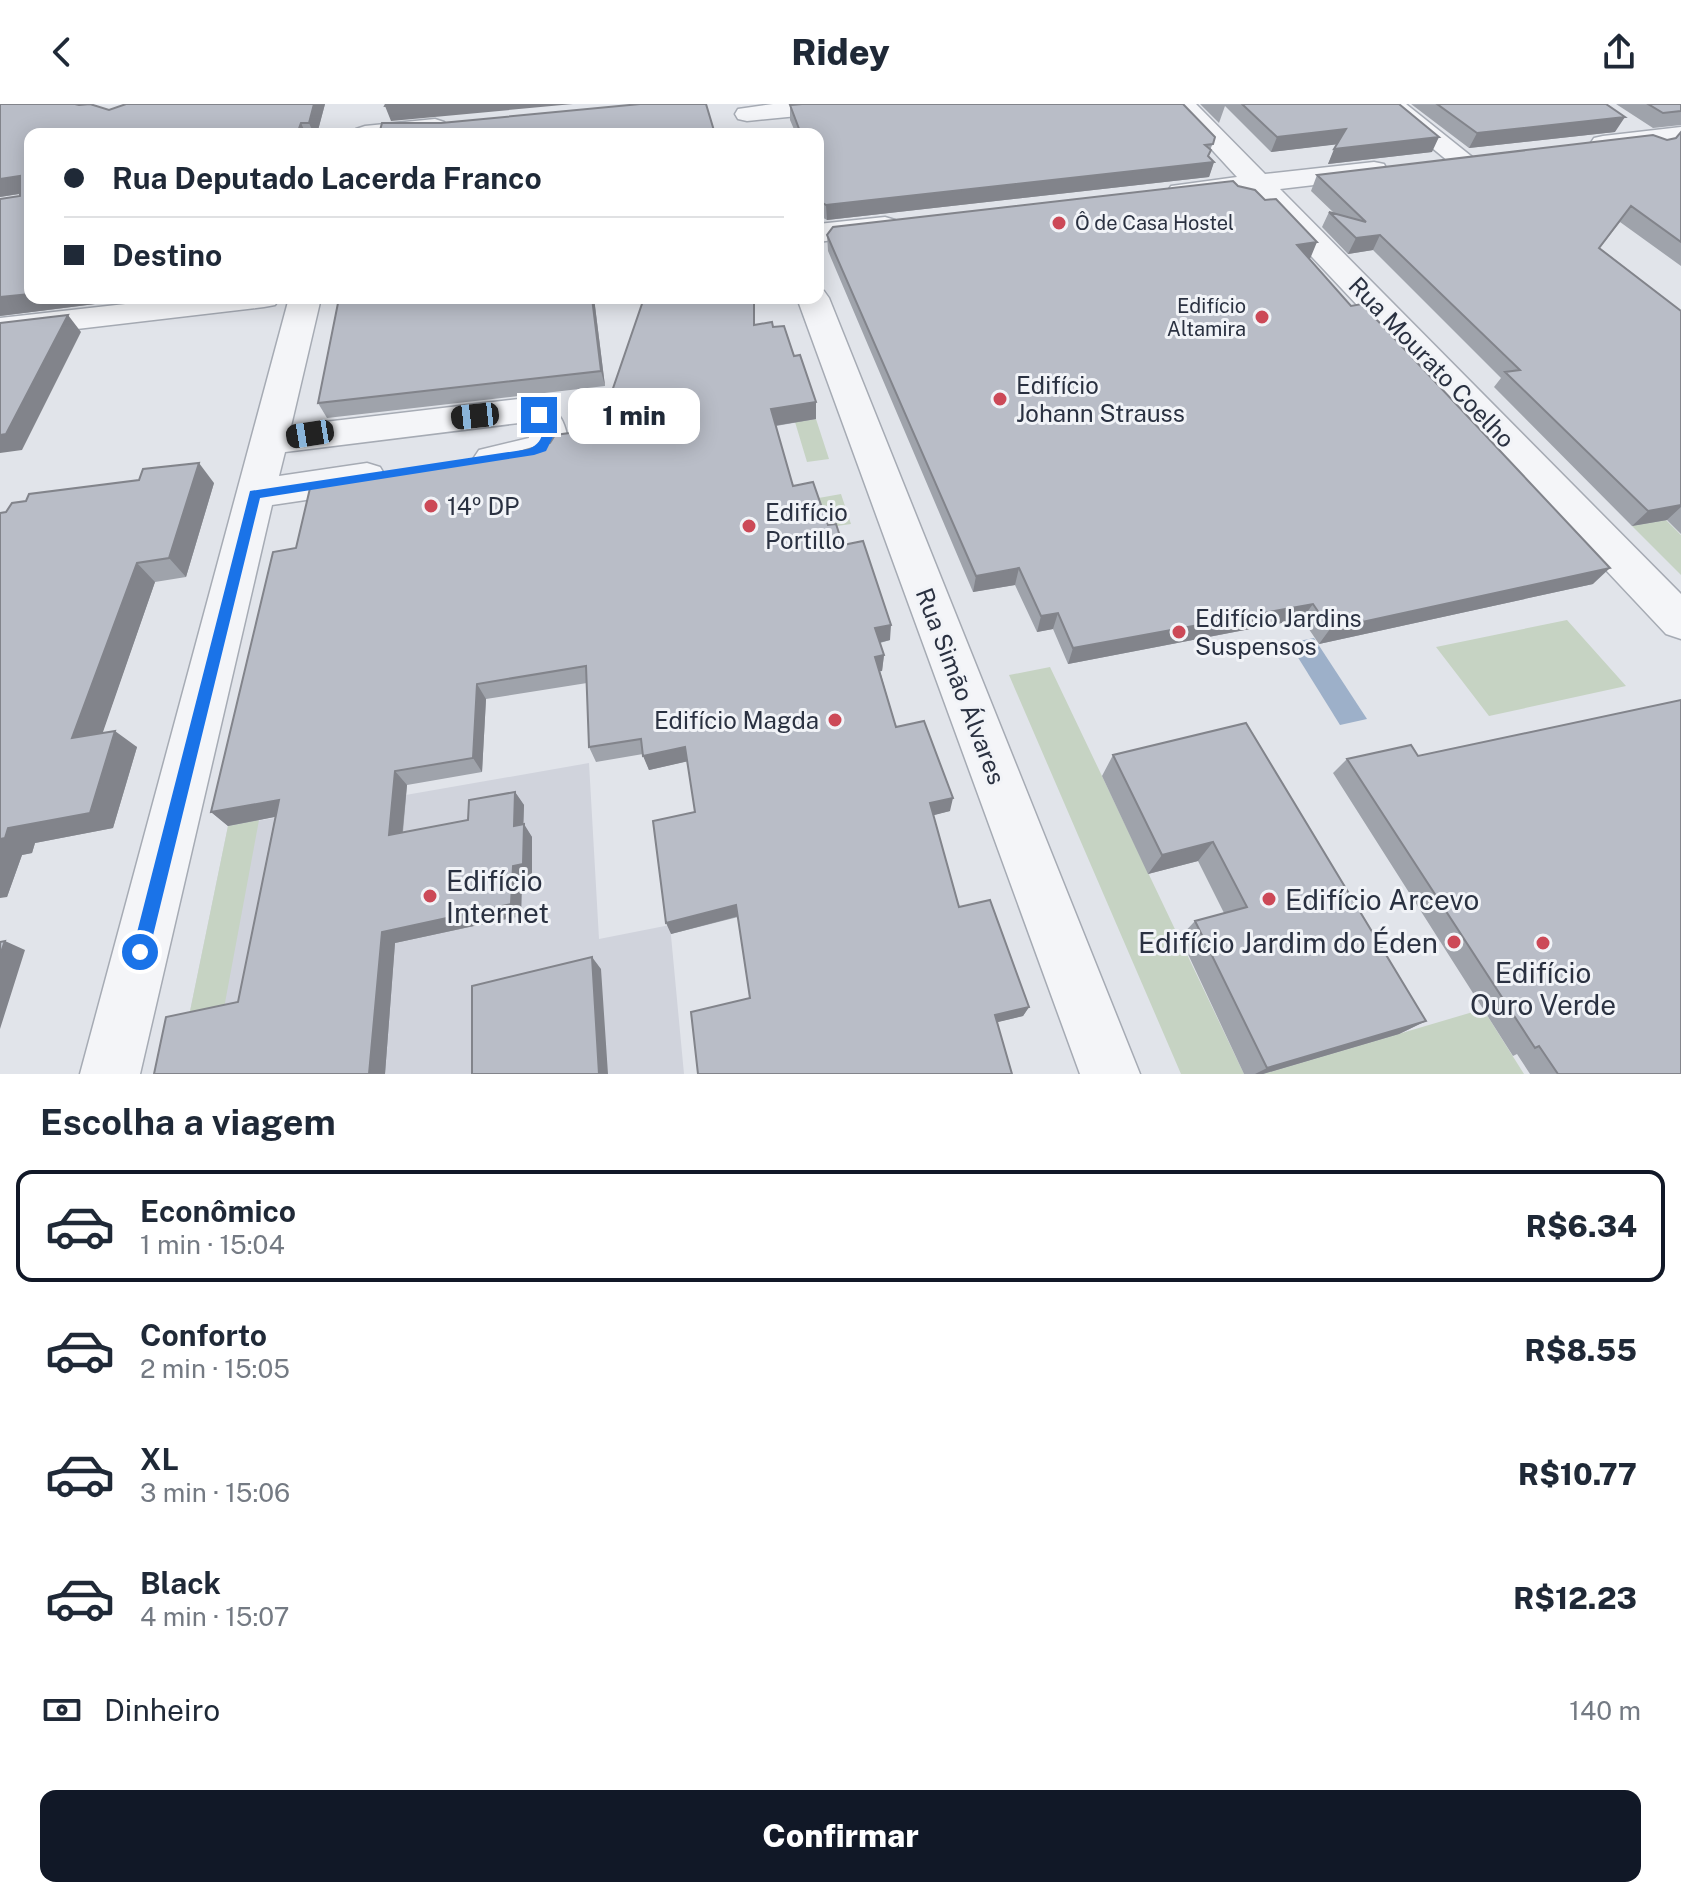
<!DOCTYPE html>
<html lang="pt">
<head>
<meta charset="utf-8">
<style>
  :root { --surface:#fff; --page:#f2f2f3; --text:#1f2937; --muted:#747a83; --line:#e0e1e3; --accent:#111827 }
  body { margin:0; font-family:"Public Sans",sans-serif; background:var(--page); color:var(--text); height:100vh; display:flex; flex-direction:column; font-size:30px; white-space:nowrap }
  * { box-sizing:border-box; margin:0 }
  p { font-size:26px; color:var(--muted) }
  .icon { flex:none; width:44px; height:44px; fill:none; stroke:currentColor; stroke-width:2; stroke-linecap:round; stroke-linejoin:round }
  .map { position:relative; height:970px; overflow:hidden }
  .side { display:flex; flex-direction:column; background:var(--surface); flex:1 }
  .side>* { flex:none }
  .banner { position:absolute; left:24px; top:24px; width:800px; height:176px; border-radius:16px; box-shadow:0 4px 20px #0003; display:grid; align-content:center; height:176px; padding:0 40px; background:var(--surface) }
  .end { position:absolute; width:36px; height:36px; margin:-18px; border:10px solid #1a73e8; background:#fff; box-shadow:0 0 0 4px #fff }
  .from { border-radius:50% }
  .bubble { position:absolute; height:56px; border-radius:16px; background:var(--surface); box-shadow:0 4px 20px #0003; font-size:26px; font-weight:800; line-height:56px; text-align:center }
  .car { position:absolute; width:24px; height:48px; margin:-24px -12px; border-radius:10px; box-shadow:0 0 6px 2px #0007; background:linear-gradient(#222 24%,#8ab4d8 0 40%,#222 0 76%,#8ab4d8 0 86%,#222 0) }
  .banner b { display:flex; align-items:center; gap:28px; height:76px; font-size:30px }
  .banner b+b { border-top:2px solid var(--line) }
  .banner i { width:20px; height:20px; background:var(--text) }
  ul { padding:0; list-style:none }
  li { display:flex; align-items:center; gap:24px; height:112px; margin:0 16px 12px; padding:0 24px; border:4px solid transparent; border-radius:16px }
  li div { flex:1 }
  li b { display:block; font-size:30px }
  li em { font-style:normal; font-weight:800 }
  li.active { border-color:var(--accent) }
  li>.icon { width:72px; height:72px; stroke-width:1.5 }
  h2 { padding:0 40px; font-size:36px; line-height:96px }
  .pay { display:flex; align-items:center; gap:20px; height:88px; padding:0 40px; font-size:30px }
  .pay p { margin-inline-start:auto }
  .primary-button { display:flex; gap:16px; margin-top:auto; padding:16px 40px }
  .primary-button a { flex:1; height:92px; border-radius:16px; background:var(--accent); color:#fff; font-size:32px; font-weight:800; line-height:92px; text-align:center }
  header { display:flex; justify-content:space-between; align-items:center; height:104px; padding:0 40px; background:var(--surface); font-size:36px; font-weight:800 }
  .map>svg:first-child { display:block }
</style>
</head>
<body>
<header><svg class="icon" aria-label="back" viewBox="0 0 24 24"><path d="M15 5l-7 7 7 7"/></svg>Ridey<svg class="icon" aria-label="share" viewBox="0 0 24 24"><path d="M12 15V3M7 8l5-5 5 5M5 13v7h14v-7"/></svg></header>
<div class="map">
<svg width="1681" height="970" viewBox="0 0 1681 970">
  <rect width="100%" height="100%" fill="#e1e4ea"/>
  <!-- built -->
  <path fill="#d0d3dc" d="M589,659L599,835L670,821L684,970H385L187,922L228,722Z"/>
  <!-- green -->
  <path fill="#c6d3c3" d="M816,315L829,355L807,358L795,318Z
    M841,390L851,420L823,424L813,395Z
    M1666,416L1681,431V471L1632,422Z
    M1567,516L1626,582L1489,612L1436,543Z
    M1050,563L1244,970H1181L1009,571Z
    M259,716L222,915L187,922L228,722Z
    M1483,905L1524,970H1263Z"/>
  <!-- water -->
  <path fill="#9db0c9" d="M1314,534L1367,615L1340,621L1289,539Z"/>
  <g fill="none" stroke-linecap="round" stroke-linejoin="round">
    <defs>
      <path id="minor" d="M773,0H861L858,5L849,7L747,17L738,15L735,10L738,5Z
        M1170,0H1196L1265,70L1374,58L1384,60L1387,66L1384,72L1374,74L1280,85L1681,490V535L1666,530L1251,88L1181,96L1171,94L1167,88L1171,82L1237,73Z
        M1379,0H1406L1476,56L1472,62H1454Z
        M435,15L444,18L448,23L444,28L352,30L356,25L365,22Z
        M1681,23V39L1603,48L1594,46L1590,40L1594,34L1603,32Z
        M885,113L895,116L899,122L895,128L818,138V120Z
        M818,186L824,187L829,194L1140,970H1080L797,194H818Z
        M179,194H280L275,201L264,203L0,234V214Z
        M289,194H321L291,322L519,295C546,300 561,302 567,331L555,353L492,368L479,364L473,355L479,346L529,334V321L519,319L285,348L279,372L367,359L380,363L386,373L380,383L367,387L272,401L140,970H80Z"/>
    </defs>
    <!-- minor casing -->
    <use href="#minor" stroke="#a6abb4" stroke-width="3"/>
    <!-- minor -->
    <use href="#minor" fill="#f4f5f8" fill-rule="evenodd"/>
  </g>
  <!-- wall -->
  <path fill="#9fa3ab" d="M0,0H75L79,1L90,0L109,6L126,0H325L317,30H30V194H98L95,200L0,212V95L20,92V90L0,93Z
    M1200,0H1399L1432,48L1328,60L1337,40L1271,48L1225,2L1219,19Z
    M1411,0H1606L1615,28L1469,44Z
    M1616,0H1681V21L1653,24Z
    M790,1L1215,33L1208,52L1214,58L1209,73L827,116L818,111V30H796L790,16Z
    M1681,28V162L1620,118L1600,144L1681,207V430L1667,416L1632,422L1494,283L1501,274L1373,146L1348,150L1322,123L1329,108L1334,109L1311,87L1317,71L1667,36L1676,34Z
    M827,131L1309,155L1593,480L1319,540L1302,515L1068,560L1053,525L1037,528L1015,481L973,488L828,147Z
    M594,194L605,282L327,314L318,299Z
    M754,194L755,221L773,223L816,315L776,322L793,382L828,421L843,441L890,536L880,539L884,551L882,567H880L896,623L950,707L933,711L959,803L1029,903L1023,912L997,918L750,894L738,813L671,830L695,708L688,657L649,666L643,650L596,658L589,643L587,579L486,595L482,668L407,681L403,728L468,716L515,688L524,701L523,720L532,733V772L522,775L521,812L395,839L385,970H154L238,898L275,713L228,722L211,708L296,444L512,350L599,325Z
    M139,376L214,379L186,473L155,478L102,629L137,643L113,724L35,739L32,749L22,751L7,793L6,408L26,397Z
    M1113,651L1426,917L1399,930L1263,970H1244L1180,833L1195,817L1224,809L1198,757L1148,770L1102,672Z
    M1418,652L1681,970H1530L1517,950L1513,952L1333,669L1347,655Z"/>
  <!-- shaded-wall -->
  <path fill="#82848b" d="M314,0H325L317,30H314L309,19Z
    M413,0H573L391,17L385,2Z
    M1625,13L1615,28L1469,44L1477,29Z
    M301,19L306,30H297Z
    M1346,25L1340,40L1271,48L1277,33Z
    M1439,33L1432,48L1328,60L1334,45Z
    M1214,58L1209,73L827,116L826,101Z
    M20,72L30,88L0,93V75Z
    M1380,131L1373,146L1348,150L1356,134Z
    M1317,138L1310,155L1297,141Z
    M30,190V194H98L95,200L0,212V193Z
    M592,194H594L605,282L601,267Z
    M68,211L81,228L22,346L0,349V331Z
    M816,298V315L773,322L771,305Z
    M199,359L214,379L186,473L169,454Z
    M1681,401V403L1667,416L1632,422L1648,407Z
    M137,459L155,478L95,651L72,634Z
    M1019,464L1015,481L973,488L976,472Z
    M1610,464L1593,480L1319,540L1330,525Z
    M1313,500L1302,515L1068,560L1073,544Z
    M1058,509L1053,525L1037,528L1041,512Z
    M891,521L890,536L874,540L875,524Z
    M884,551L882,567L874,568L875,553Z
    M477,580L486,595L482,668L473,654Z
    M115,627L137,643L113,724L35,739L32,749L22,751L7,793L0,794V735L8,724Z
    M685,643L689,657L649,666L643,652Z
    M395,667L407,681L401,743L389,731Z
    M515,688L524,701L523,735L514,722Z
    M953,694L950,707L927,713L930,699Z
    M279,696L294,709L228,722L211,708Z
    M524,720L532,733V772L522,775L521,812L395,839L385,970H369L382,828L513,762Z
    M1213,738L1198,757L1148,770L1162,751Z
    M736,801L739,812L671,830L666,819Z
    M5,837L25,846L0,925V851Z
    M592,853L601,865L608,970H599Z
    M1029,903L1023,912L990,920L995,911Z
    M1426,917L1399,930L1263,970H1255L1267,964Z"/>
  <!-- building -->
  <path fill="#b9bdc7" stroke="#82848b" stroke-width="2" d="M0,0H75L79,1L90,0L109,6L126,0H314L309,19H301L297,30H30V190L0,193V95L20,92V72L0,75Z
    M386,0H413L385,2Z
    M640,0H706L715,30H379L382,19H441Z
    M802,0H1183L1215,33L1213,40L1205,41L1211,46L1208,52L1214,58L826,101L818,96V30H801L790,1Z
    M1242,0H1399L1439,33L1334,45L1346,25L1277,33Z
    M1437,0H1606L1625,13L1477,29Z
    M1648,0H1681V7L1663,9Z
    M1681,28V138L1631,102L1599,144L1681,207V401L1648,407L1505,268L1520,266L1380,131L1356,134L1329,108L1366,118L1317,71L1653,31L1667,36L1676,34Z
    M1233,77L1238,82L1255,86L1265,96L1276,95L1317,138L1297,141L1351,202L1362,200L1610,464L1330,525L1313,500L1073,544L1058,509L1041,512L1019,464L976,472L827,131L833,123Z
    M339,194H592L601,267L318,299Z
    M644,194H754V221L772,218L773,223L784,222L794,252L800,251L816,298L771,305L793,382L813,378L828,421L836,420L843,441L863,437L891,521L875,524L884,551L875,553L896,623L924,617L953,694L930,699L959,803L990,796L1029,903L995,911L1012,970H698L691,908L750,894L736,801L666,819L653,717L695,708L685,643L643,652L641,635L589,643L586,562L477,580L473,654L395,667L389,731L468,716L469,696L515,688L514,722L524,720L523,760L513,762L511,800L382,828L369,970H154L166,913L238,898L279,696L211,708L273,448L296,444L311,380L512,350L550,339L555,331L599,325Z
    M68,211L6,330L0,331V219Z
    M199,359L169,454L137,459L72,634L115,627L90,709L8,724L5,734L0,735V409L6,408L12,399L26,397L29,390L139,376L143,365Z
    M1681,596V970H1558L1539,942L1535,944L1347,655L1411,641L1418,652Z
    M1246,619L1426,917L1267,964L1195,817L1247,803L1213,738L1162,751L1113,651Z
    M5,837L0,851V838Z
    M592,853L599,970H472V882Z"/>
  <!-- route -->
  <path fill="#1a73e8" d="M539,307L550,314L554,331L546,347L534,351L260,394L149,848L146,854L140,857L134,854L132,848L250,387L529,345C546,337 545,323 534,311Z"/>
  <!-- markers -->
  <g fill="#cc4957" stroke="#f1f3f7" stroke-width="3">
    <circle cx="1059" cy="119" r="8"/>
    <circle cx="1262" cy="213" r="8"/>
    <circle cx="1000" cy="295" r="8"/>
    <circle cx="431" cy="402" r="8"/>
    <circle cx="749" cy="422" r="8"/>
    <circle cx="1179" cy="528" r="8"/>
    <circle cx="835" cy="616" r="8"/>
    <circle cx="430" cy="792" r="8"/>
    <circle cx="1269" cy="795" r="8"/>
    <circle cx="1454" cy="838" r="8"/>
    <circle cx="1543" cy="839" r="8"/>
  </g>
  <g text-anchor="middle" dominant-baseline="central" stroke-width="6" stroke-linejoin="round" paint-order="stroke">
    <!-- far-poi labels -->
    <g font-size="20" fill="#2a3141" stroke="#f1f3f7" text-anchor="start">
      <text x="1075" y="119">Ô de Casa Hostel</text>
      <text x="1246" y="202" text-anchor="end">Edifício<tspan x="1246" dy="23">Altamira</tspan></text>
    </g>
    <!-- street labels -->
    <g font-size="24" fill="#2a3141" stroke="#f1f3f7">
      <text transform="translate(1432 258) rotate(46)">Rua Mourato Coelho</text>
      <text transform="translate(961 582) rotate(69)">Rua Simão Álvares</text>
    </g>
    <!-- poi labels -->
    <g font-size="24" fill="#2a3141" stroke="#f1f3f7" text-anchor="start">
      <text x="1016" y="281">Edifício<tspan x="1016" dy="28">Johann Strauss</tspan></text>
      <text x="447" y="402">14º DP</text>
      <text x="765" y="408">Edifício<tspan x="765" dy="28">Portillo</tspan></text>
      <text x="1195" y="514">Edifício Jardins<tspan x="1195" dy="28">Suspensos</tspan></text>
      <text x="819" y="616" text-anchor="end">Edifício Magda</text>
    </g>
    <!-- near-poi labels -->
    <g font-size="28" fill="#2a3141" stroke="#f1f3f7" text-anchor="start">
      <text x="446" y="776">Edifício<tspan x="446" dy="32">Internet</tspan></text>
      <text x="1285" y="795">Edifício Arcevo</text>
      <text x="1438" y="838" text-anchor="end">Edifício Jardim do Éden</text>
      <text x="1543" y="868" text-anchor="middle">Edifício<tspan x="1543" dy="32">Ouro Verde</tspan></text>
    </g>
  </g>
</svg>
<i class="end from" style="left:140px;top:848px"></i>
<i class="end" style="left:539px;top:311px"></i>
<div class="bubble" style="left:568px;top:284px;width:132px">1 min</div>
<i class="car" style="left:475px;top:312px;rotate:264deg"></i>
<i class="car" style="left:310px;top:330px;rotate:261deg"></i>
<div class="banner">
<b><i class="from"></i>Rua Deputado Lacerda Franco</b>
<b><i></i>Destino</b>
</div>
</div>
<section class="side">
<h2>Escolha a viagem</h2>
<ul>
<li class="active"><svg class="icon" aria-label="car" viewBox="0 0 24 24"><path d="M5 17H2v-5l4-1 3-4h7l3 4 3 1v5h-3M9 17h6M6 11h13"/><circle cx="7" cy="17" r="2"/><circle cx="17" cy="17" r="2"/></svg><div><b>Econômico</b><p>1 min · 15:04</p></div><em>R$6.34</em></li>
<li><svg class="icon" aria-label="car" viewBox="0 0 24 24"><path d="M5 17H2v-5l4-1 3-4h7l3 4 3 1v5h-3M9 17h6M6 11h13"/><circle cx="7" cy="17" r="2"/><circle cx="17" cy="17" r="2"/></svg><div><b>Conforto</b><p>2 min · 15:05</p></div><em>R$8.55</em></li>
<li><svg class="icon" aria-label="car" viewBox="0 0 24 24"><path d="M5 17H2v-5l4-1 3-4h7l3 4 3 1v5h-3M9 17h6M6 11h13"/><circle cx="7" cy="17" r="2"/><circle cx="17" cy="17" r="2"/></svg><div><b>XL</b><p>3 min · 15:06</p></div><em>R$10.77</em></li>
<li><svg class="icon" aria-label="car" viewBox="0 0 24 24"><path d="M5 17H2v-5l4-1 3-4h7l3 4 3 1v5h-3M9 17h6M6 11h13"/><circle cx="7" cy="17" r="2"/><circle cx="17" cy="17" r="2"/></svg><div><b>Black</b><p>4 min · 15:07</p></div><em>R$12.23</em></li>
</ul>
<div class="pay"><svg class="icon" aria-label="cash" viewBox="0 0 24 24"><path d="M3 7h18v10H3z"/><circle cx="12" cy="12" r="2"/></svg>Dinheiro<p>140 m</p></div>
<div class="primary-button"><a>Confirmar</a></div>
</section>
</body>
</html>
